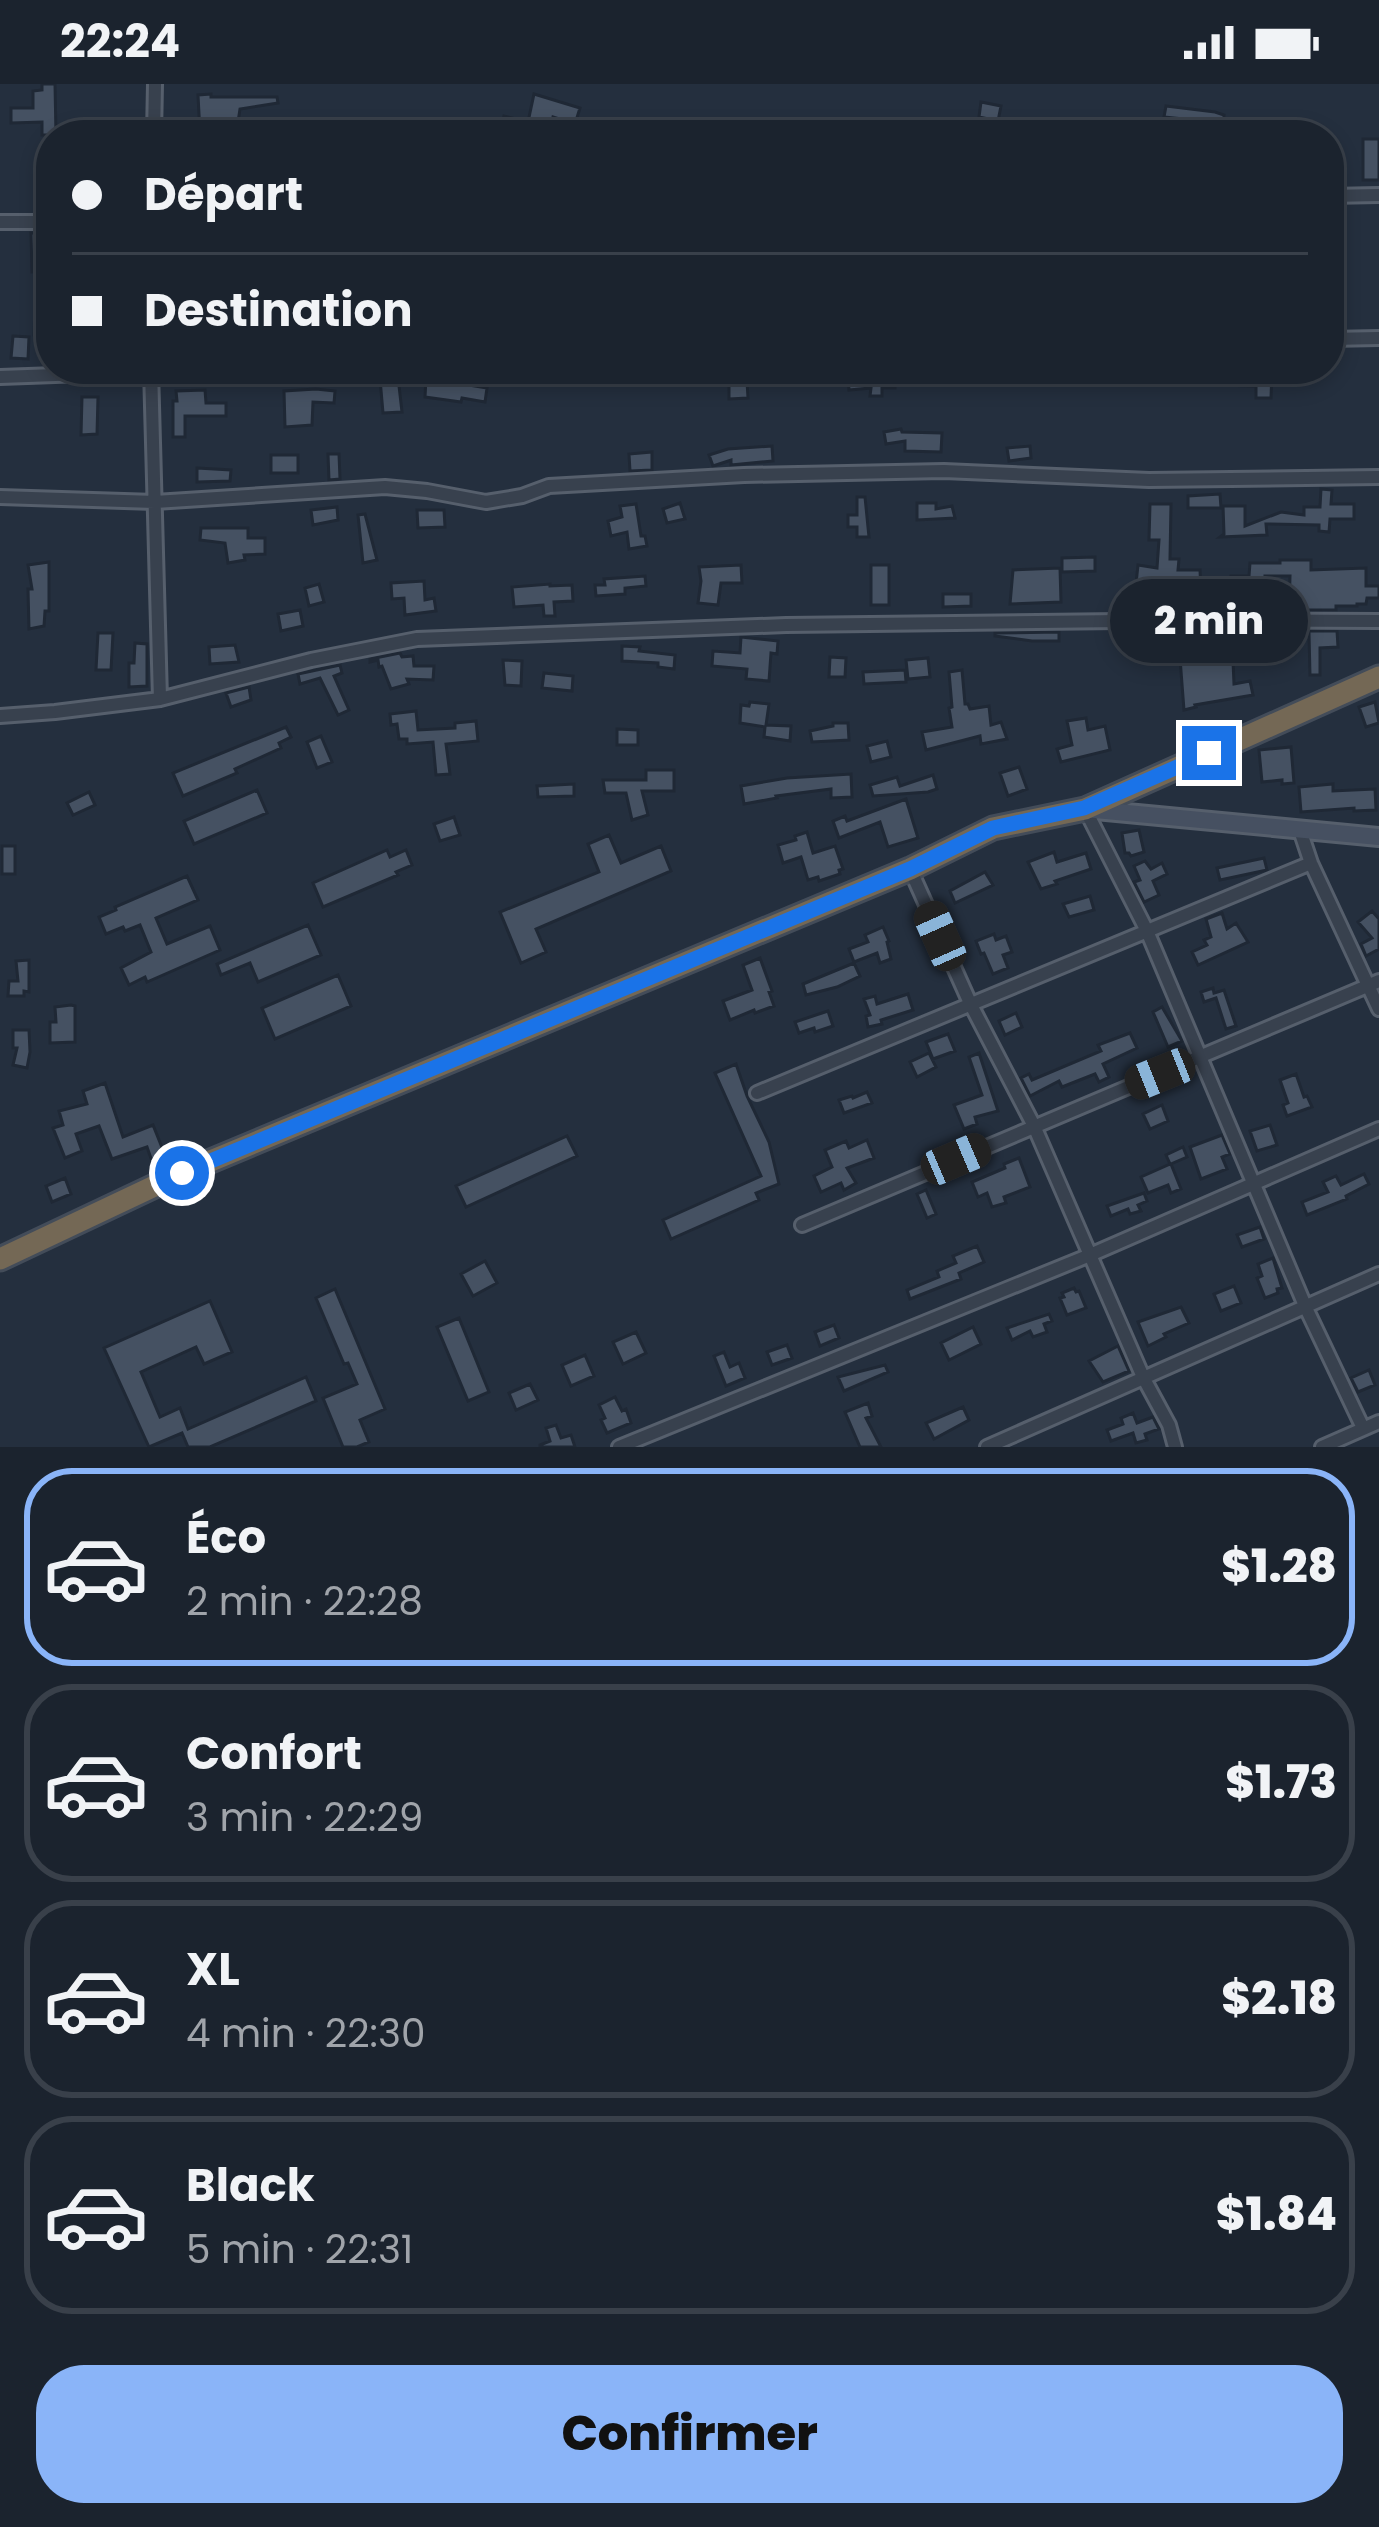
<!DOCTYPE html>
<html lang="fr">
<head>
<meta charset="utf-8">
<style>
  :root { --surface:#1b232e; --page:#242b36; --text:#f1f3f6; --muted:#a0a4aa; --line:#39404a; --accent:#8ab4f8 }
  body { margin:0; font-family:Poppins,sans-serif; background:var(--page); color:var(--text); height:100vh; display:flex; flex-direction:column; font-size:45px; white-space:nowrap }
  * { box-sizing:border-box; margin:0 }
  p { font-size:39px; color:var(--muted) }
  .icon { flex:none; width:66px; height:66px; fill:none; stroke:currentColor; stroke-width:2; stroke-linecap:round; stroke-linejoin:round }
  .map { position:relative; height:1363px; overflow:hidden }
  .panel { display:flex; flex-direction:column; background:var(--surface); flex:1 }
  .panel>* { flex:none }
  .banner { position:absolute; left:36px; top:36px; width:1308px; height:264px; border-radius:48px; box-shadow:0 6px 18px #0003,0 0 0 3px var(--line); display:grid; align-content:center; height:264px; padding:0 36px; background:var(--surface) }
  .end { position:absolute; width:54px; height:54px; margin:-27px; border:15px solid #1a73e8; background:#fff; box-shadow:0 0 0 6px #fff }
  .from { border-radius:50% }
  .bubble { position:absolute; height:84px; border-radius:42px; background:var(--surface); box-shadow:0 6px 18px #0003,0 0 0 3px var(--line); font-size:39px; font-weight:800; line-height:84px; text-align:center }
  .car { position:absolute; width:36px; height:72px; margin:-36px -18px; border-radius:15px; box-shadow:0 0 9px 3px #0007; background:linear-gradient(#222 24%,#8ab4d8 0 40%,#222 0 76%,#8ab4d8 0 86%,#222 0) }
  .banner b { display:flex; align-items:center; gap:42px; height:114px; font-size:45px }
  .banner b+b { border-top:3px solid var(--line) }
  .banner i { width:30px; height:30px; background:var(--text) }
  ul { padding:21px 0 0; list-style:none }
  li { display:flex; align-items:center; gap:36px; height:198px; margin:0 24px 18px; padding:0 12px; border:6px solid var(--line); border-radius:48px }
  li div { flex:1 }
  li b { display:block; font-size:45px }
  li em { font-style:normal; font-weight:800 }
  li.active { border-color:var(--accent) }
  li>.icon { width:108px; height:108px; stroke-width:1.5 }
  .button { display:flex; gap:24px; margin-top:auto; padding:24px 36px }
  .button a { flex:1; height:138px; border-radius:48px; background:var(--accent); color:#111; font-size:48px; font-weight:800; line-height:138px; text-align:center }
  .status { display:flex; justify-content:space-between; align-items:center; height:84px; padding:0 60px; background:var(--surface); direction:ltr }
  .status svg { height:33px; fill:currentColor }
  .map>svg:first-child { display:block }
</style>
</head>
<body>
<div class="status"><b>22:24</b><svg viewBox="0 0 49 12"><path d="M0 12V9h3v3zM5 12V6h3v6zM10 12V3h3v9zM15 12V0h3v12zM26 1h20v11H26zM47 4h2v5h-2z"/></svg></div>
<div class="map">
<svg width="1379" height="1363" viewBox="0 0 1379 1363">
  <rect width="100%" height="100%" fill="#242f3e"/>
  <!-- building -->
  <path fill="#455162" stroke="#1f2835" stroke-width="3" d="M42,0H55L56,51H42V38L11,39V24H33V7L42,6Z
    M211,10V13H277L278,19L240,25L236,51L200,49L198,11Z
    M534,10L580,24L575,40L553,33L549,51L500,48L504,32L528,38Z
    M981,18L1001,22L998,37L979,33Z
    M1166,22L1215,28L1224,31L1223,39L1164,33Z
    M1363,55H1379V96H1363Z
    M31,149H44V170H51V187L32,188Z
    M35,223L51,224V252L34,251Z
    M13,252L29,253L28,275L11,274Z
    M895,285V304H882V312H870L871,304L849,306L848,289Z
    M1138,285H1193L1194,299H1137Z
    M1246,285H1272L1271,314H1256V302L1220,301L1221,286Z
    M398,293L402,328L383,329L380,295Z
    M426,295L464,296L463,300L487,304L485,318L462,314L461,318L425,313Z
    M747,297L748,314L729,315V298Z
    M316,305L335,307L334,319L313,318L312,341L285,343L284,307Z
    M205,306L206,319H226V332H185V353H173V317H177L176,307Z
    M82,313H98L97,350L81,351Z
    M901,345L902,348L942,349L941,368L905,367V357L886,360L884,348Z
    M772,362L773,377L731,381V376L713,382L709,371L728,365Z
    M1030,362L1031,374L1009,377L1007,364Z
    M652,368V386L630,387L629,370Z
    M328,370H339L340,395L329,396Z
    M271,371H298V389H271Z
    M197,384L231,386L230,397L197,398Z
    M1321,405L1332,406L1331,420H1354V435H1330L1329,448L1319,447V441L1266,440L1267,451L1220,453L1224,450L1223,422H1245V442L1281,428L1304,431V423H1320Z
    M1220,410L1221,424H1188V412Z
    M857,413H865L869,453H857V443H848V431H857Z
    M680,419L685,435L667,439L663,425Z
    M917,419H936V425L952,422L955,434L917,436Z
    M636,420L641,452H645L647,462L629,465L627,448L611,452L608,437L622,433L620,422Z
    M1150,420H1171L1170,475H1179L1178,486H1200L1201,508L1178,509V523H1163L1162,518H1134L1138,481L1157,484L1159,456H1149Z
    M337,423L338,436L313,441L311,426Z
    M417,426H444L445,443L418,444Z
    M365,430L377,476L363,479L358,431Z
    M201,444H248V454H265V470L244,471L245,476L228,479L225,459L200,456Z
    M1095,473V487L1062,488V474Z
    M1280,476H1311V486L1366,484V502H1379V514H1367L1366,520H1357V522H1336V526H1289L1290,492H1265V509H1258V523L1229,520L1231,492H1249L1250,479H1280Z
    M49,478V527H45L44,542L29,545L28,505H32L28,481Z
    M741,481L742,499H721L718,521L698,519L701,497L699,483Z
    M871,481H889V521H871Z
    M1060,484L1061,518L1010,520L1013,486Z
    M645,492L646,502L625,504V510L596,512L595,501H605L604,495Z
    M424,497L425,516L434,514L436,527L405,531L404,514L392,515L391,499Z
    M319,500L324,518L309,522L305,504Z
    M550,500V502L572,501L573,517L554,518L555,532H544L543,521L514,523L512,503Z
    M943,510H971V522L943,523Z
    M300,526L303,542L281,547L278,530Z
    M1202,547H1231L1232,559L1283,554L1285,568L1246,572L1233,577L1234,600L1250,597L1253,611L1195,621L1196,623L1184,626L1178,548Z
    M1287,547H1337L1338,563L1320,564V591H1310L1309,550L1287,552Z
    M1059,548V557H1032L995,552V549Z
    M98,549H113L111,586H96Z
    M741,553L778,557L777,570L771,569L769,597L746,595L747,585L712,582L713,567L740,569Z
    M135,559L147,560V602L129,603V579H134Z
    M1159,560L1161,575L1141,579L1138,565Z
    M235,561L239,578L210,580L209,563Z
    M622,562L640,563L639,567L675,571L674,585L658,583V579L622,577Z
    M400,569L402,573L413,572L414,582H434L433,596L407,595L409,600L391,605L382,582L379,583L378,576L370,578V575Z
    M830,573L846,574L845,593H829Z
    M928,574L930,593L908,595L906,576Z
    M503,576L522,577L521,602L505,601Z
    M340,581L342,589L334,592L349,626L338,631L320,594L300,600L298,590Z
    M905,586L906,598L864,600L863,588Z
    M962,586L965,620H968L970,625L989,622L991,641L1001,638L1007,655L981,660L980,652L926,666L922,648L952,643L949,624L952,623L949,588Z
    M544,589L573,592L572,607L542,604Z
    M249,603L251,616L231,623L226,609Z
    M750,618L769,620L766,641L791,642L790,657L764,653L765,643L740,639L741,621L749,622Z
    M1375,618L1379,639L1366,643L1359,623Z
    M416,627L418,646L455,644V639L476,637L478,657L446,660L450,690L436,691L433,658L407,660V655H399L397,640L391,641L390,630Z
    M1086,634L1088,646L1105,642L1110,666L1061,678L1057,665L1072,661L1067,637Z
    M833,639H848L849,656L812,658L810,647L833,642Z
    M286,643L291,653L279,659L281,664L235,685L237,689L183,712L173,689Z
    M617,645L638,646V661H617Z
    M321,652L332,678L317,684L307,658Z
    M887,657L891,673L871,678L867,662Z
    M1291,663L1294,699L1282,700V696L1262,698L1259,666Z
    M1019,683L1027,705L1008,712L1000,689Z
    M646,686H674V707H642L648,731L632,736L626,709H605L603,696H646Z
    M851,690L852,713L831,714V705L776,712L777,714L744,720L741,702L787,694Z
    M933,691L937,705L928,708L873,712L870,701L897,693L900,702Z
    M574,700V712L538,713L537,702Z
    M1333,700V707L1375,705L1376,726L1354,727V724L1301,728L1299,703Z
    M257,706L267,729L194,760L184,737Z
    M89,708L95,721L73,731L67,719Z
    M906,715L918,754L888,763L880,738L839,754L833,737L845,732L847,737Z
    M454,733L460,751L440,757L434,740Z
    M1139,746L1144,768L1131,772L1129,769H1125L1122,749Z
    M807,748L813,769L835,762L843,785L839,786L840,790L819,797L818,793L808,796L801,773L783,779L778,761L796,756L795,752Z
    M609,751L621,779L661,762L671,787L536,845L546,868L521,879L500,828L599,788L588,760Z
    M2,762H15V790H2Z
    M387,766L390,773L406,766L412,781L396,788L398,791L323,823L313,799Z
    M1054,768L1057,778L1086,769L1091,785L1055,797L1057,800L1041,805L1028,778Z
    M1264,774L1267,786L1220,796L1217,784Z
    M1145,777L1151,785L1162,779L1167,790L1153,797L1159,811L1144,818L1134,798L1140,796L1134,782Z
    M985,788L993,801L955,819L950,807Z
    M187,792L198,816L156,834L167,860L210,842L220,866L147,898L145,893L129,901L121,884L151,868L140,841L125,847L123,843L106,850L99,833L116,826L115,823Z
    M1090,812L1094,826L1069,833L1063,820Z
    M1372,827L1379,835V865L1366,872L1361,860L1372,854L1358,838Z
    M1222,829L1227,845L1236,839L1248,858L1198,881L1192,868L1207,861L1204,856L1211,853L1206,835Z
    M308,841L321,871L258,898L250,879L221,891L217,880Z
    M883,843L889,857L887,858L891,875L880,879L877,869L854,878L849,865L868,858L865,851Z
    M994,850L996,856L1006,852L1012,868L1003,871L1008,884L993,890L984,869L981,870L976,857Z
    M760,874L772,907L769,908L774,922L755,929L754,926L730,936L723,917L752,906L743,881Z
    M29,876V908L24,907V912H8L9,897H18L16,877Z
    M854,879L860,892L837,903L806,911L803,900Z
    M338,891L351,922L275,955L262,924Z
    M1213,904L1214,909L1224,906L1236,942L1226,945L1216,914L1204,918L1201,908Z
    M908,910L913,926L881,936L882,940L868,943L866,932L870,931L864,915L875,912L877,920Z
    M71,921L75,922V958L50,959V938H56L55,923Z
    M1162,923L1182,957L1168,963L1153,928Z
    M828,927L833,942L815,948L814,944L799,949L795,938Z
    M1016,929L1022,943L1005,951L999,937Z
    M13,946H29L30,968L27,984L13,981L17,964H13Z
    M1130,949L1137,964L1103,980L1109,993L1099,998L1095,990L1062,1003L1059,997L1030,1012L1021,994L1029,990L1032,996L1101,967L1098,961Z
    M948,950L955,967L933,975L926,958Z
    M929,969L936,983L917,993L910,978Z
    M979,969L998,1027L975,1033L977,1040L964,1045L954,1021L982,1011L969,973Z
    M736,980L747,1012L769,1058L779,1100L756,1109L759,1116L671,1155L663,1136L761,1092L715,989Z
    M1296,990L1304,1013L1307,1012L1312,1023L1287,1032L1283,1021L1288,1019L1280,996Z
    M105,999L123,1053L153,1041L163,1066L167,1065L171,1078L154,1083L147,1063L112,1075L99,1042L76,1050L82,1067L65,1074L53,1044L63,1041L59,1027L87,1020L83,1007Z
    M867,1008L872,1019L844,1029L839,1016L852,1012L853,1014Z
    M1162,1021L1168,1037L1150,1045L1143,1030Z
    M1270,1041L1277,1061L1257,1067L1250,1047Z
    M1222,1051L1230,1070L1222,1073L1227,1085L1201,1095L1190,1063Z
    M567,1052L577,1072L466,1123L456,1102Z
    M867,1056L874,1074L847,1084L856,1099L844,1106L841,1099L821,1108L814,1092L832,1083L825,1066L846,1057L849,1064Z
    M1183,1063L1187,1073L1171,1080L1181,1105L1171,1109L1168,1101L1148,1109L1141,1093L1170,1080L1166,1071Z
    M1019,1074L1030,1103L1004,1113L1006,1119L992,1123L987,1109L978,1113L972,1098L1005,1084L1004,1080Z
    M1364,1090L1369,1100L1346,1112L1347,1115L1307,1131L1302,1118L1328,1108L1323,1098L1336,1092L1341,1101Z
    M65,1094L71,1110L52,1118L46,1102Z
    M926,1106L936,1130L927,1134L917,1110Z
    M1144,1109L1147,1117L1138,1121L1141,1127L1130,1130L1128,1125L1111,1132L1107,1122Z
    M1260,1143L1264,1155L1242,1163L1237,1151Z
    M977,1162L984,1178L959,1189L961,1195L910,1215L907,1206L939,1193L937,1187L956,1179L953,1172Z
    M1273,1174L1282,1204L1277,1205L1278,1209L1265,1214L1257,1194L1262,1192L1258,1180Z
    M485,1177L497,1199L473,1212L461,1190Z
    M1234,1202L1241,1219L1221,1227L1214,1210Z
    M1074,1204L1076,1208L1079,1207L1086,1224L1067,1231L1060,1214L1064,1213L1062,1209Z
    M335,1205L385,1325L360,1336L369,1358L357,1363H343L323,1314L357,1300L348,1279L344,1280L316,1214Z
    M210,1217L232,1268L204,1280L196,1263L141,1288L160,1333L180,1324L188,1345L306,1293L316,1317L210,1363H188L182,1349L149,1363L104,1264Z
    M1181,1223L1189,1239L1164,1250L1166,1253L1148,1262L1138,1238Z
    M1049,1230L1052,1237L1044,1240L1047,1248L1033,1253L1030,1247L1012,1256L1007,1244Z
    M459,1234L489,1308L468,1317L437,1243Z
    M834,1241L839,1254L820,1262L815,1248Z
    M973,1243L981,1260L949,1276L941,1259Z
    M636,1248L646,1269L623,1280L613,1258Z
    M787,1261L792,1274L772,1281L767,1268Z
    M1118,1262L1129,1287L1103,1298L1089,1277Z
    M724,1268L730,1283L739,1279L745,1294L726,1302L714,1272Z
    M585,1271L594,1292L571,1302L562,1281Z
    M885,1281L888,1288L844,1307L838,1293Z
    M1369,1286L1375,1301L1358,1308L1351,1294Z
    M530,1300L538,1316L516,1326L509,1309Z
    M615,1313L622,1327L626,1325L631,1339L607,1349L601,1336L605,1334L599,1321Z
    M868,1319L872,1332L866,1334L881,1363H860L845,1328Z
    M963,1323L969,1336L934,1355L926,1339Z
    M1133,1329L1137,1339L1153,1333L1159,1345L1145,1350L1147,1356L1136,1359L1133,1349L1111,1357L1107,1346L1123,1340L1121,1334Z
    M556,1341L561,1354L571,1351L575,1363H540V1361L550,1357L546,1344Z"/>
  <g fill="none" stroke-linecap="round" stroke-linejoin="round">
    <defs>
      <path id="street" d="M154,51L155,0
        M1329,112L1379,111
        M0,138H51
        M1329,255L1379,254
        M151,285L160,615
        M550,292L602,285
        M0,293L221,285
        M0,413L155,418L385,403L427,407L486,418L522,412L549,402L744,391L944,387L1149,396L1379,393
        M0,632L55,628L160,615L311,576L417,555L786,541L1203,536L1379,537
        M1085,725L1147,847L1306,1224L1363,1344
        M1300,746L1311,779L1379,925
        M910,785L970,919L1034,1042L1143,1293L1169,1341L1175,1363
        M757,1009L1311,779
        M802,1141L1379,897
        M619,1363L1090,1171L1379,1045
        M987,1363L1379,1190
        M1322,1363L1379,1338"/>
      <path id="secondary" d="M1085,725L1379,753"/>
      <path id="highway" d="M0,1175L182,1089L910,785L993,744L1085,725L1379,593"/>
    </defs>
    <!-- street casing -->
    <use href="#street" stroke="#565f6c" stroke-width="18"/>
    <!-- secondary casing -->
    <use href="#secondary" stroke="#565f6c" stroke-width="22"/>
    <!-- highway casing -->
    <use href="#highway" stroke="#434c59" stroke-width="27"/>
    <!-- street -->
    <use href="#street" stroke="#38414e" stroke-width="12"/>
    <!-- secondary -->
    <use href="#secondary" stroke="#465061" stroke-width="16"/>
    <!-- highway -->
    <use href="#highway" stroke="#746855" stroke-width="21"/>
  </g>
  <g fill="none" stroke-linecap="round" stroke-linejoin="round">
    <!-- route -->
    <path stroke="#1a73e8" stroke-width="15" d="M182,1089L910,785L993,744L1084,724L1209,669"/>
  </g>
</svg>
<i class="end from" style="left:182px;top:1089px"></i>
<i class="end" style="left:1209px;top:669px"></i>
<div class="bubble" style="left:1110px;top:495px;width:198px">2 min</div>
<i class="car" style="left:940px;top:852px;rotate:336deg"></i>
<i class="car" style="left:1160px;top:990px;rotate:248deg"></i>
<i class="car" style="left:956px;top:1075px;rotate:67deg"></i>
<div class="banner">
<b><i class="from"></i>Départ</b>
<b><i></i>Destination</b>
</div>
</div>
<section class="panel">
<ul>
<li class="active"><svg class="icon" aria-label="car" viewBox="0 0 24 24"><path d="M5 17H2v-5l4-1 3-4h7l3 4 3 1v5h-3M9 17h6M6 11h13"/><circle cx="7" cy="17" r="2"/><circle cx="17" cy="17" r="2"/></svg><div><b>Éco</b><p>2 min · 22:28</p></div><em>$1.28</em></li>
<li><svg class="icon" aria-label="car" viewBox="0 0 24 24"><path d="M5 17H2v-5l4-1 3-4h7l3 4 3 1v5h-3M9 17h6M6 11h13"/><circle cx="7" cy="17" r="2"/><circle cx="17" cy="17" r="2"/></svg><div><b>Confort</b><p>3 min · 22:29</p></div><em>$1.73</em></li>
<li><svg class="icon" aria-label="car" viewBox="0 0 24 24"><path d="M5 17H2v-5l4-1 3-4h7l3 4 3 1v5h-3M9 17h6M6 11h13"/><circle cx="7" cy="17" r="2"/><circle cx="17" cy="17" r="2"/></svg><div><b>XL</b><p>4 min · 22:30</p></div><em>$2.18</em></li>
<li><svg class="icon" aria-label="car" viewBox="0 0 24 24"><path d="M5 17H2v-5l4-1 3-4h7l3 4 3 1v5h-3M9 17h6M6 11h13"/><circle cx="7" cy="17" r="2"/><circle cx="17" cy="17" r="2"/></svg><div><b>Black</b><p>5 min · 22:31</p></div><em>$1.84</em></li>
</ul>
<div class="button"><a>Confirmer</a></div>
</section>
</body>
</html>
